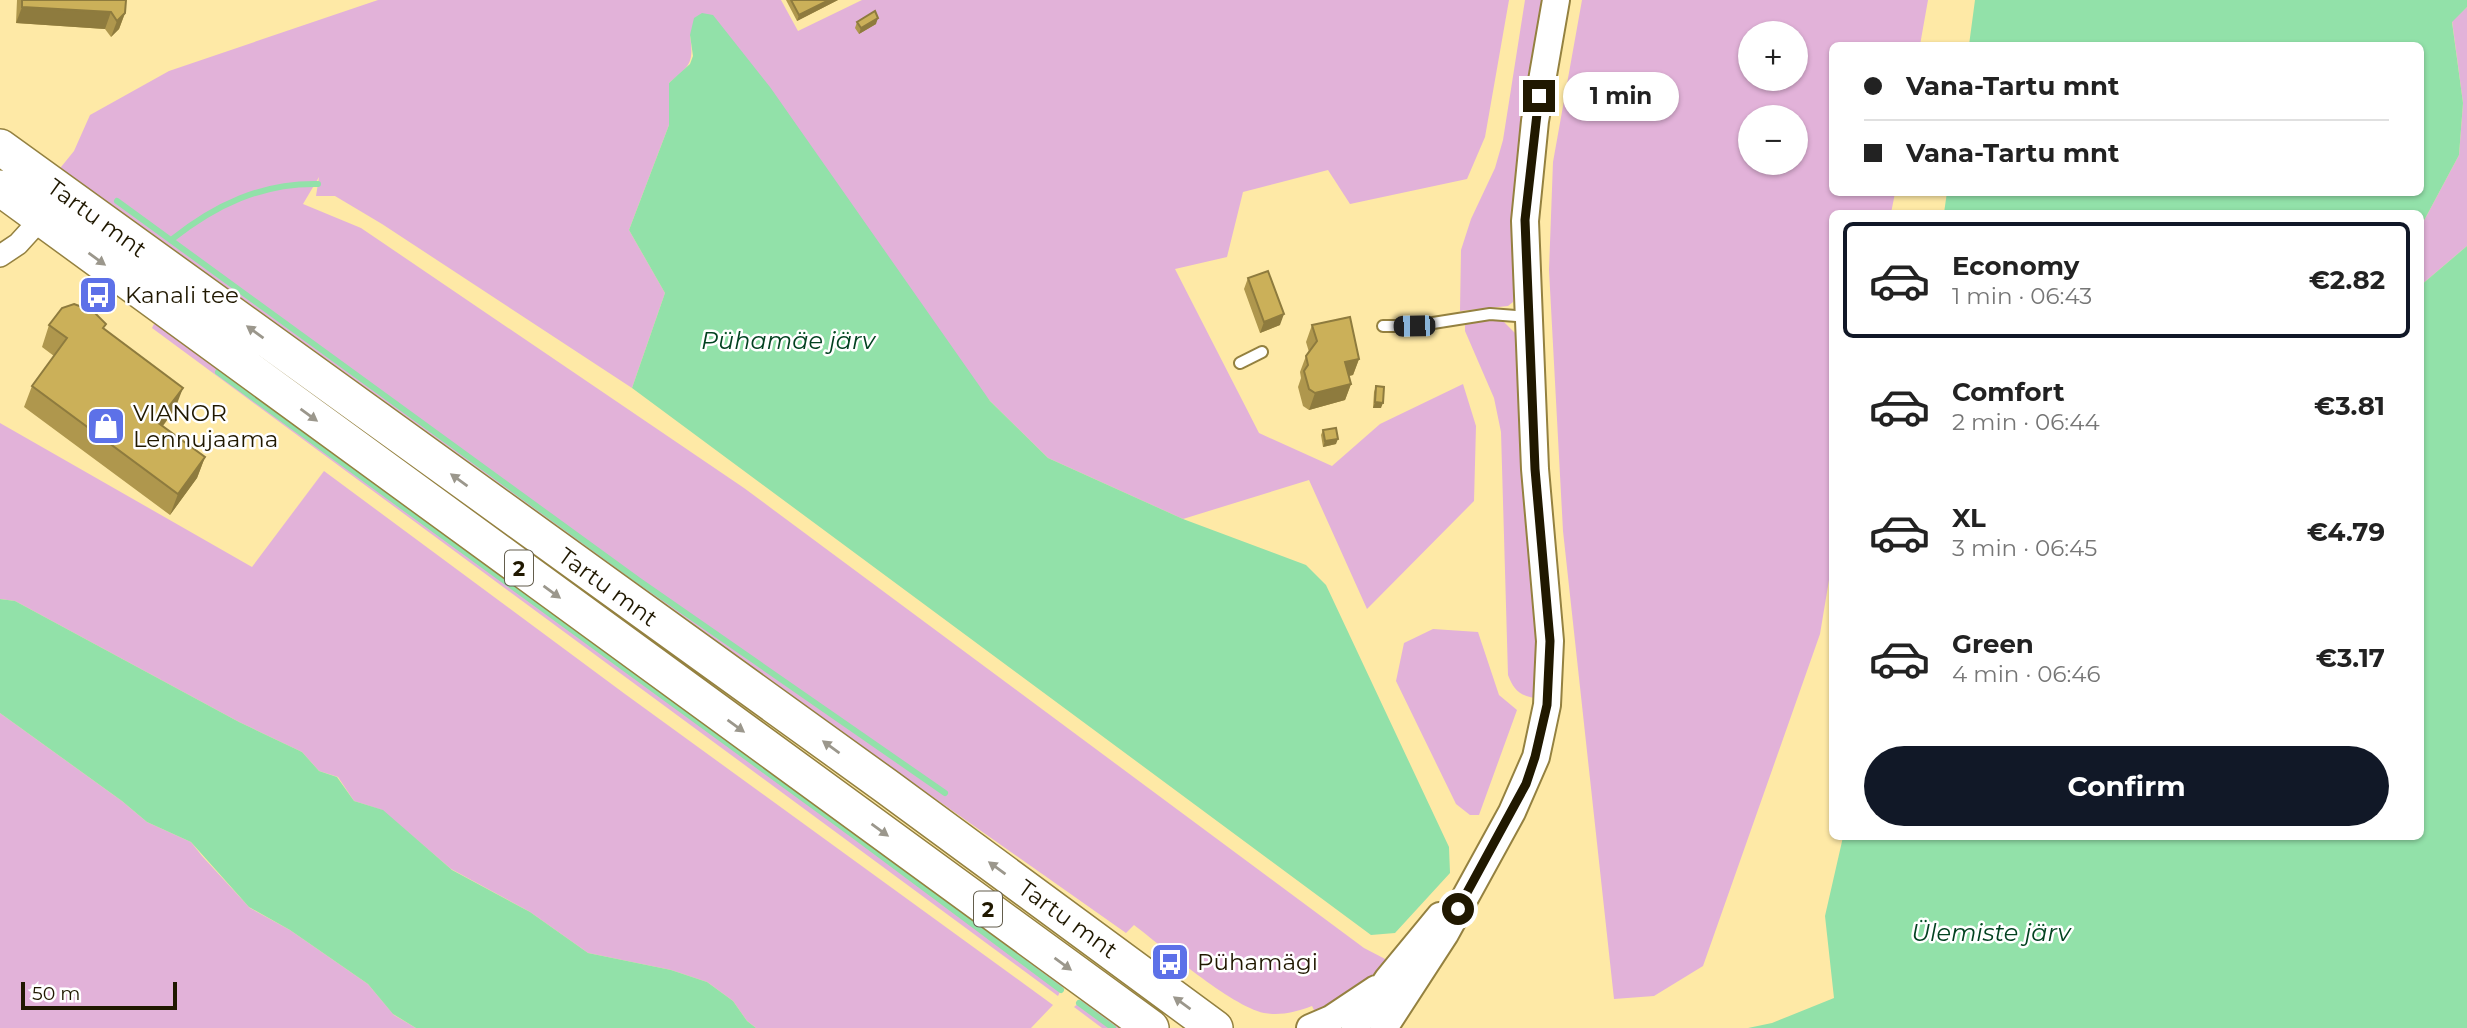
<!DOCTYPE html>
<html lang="en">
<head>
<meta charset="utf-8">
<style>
  :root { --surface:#fff; --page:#f6f6f6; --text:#222; --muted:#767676; --line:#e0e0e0; --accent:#111827 }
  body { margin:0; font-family:Montserrat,sans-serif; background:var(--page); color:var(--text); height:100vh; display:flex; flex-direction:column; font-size:26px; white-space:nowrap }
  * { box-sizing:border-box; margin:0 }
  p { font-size:23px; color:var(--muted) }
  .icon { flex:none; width:38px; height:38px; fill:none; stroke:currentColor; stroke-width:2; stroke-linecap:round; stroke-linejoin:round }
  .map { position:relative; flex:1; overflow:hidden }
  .sheet { position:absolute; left:1829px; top:210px; width:595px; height:630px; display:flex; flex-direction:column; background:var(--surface); border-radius:10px; box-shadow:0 2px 5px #0004 }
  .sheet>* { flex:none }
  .hud { position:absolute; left:1829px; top:42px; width:595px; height:154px; border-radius:10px; box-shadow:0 2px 5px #0004; display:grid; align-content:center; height:154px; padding:0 35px; background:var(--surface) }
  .tools { position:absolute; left:1738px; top:21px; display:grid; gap:14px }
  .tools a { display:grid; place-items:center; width:70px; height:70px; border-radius:50%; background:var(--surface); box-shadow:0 2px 5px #0004; font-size:35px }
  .scale { position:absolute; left:21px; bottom:18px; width:156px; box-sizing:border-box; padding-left:7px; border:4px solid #201800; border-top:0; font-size:19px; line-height:24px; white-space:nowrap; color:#201800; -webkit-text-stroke:5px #fff; paint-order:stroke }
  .end { position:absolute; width:32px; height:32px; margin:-16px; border:9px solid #201800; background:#fff; box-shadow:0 0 0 4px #fff }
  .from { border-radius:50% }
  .bubble { position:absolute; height:49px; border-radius:24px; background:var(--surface); box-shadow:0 2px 5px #0004; font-size:23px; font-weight:700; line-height:49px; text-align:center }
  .car { position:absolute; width:21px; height:42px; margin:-21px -10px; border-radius:9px; box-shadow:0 0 5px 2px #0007; background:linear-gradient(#222 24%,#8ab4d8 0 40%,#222 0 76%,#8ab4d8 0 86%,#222 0) }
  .hud b { display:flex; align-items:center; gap:24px; height:66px; font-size:26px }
  .hud b+b { border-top:2px solid var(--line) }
  .hud i { width:18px; height:18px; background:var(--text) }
  ul { padding:12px 0 0; list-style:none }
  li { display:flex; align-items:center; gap:21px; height:116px; margin:0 14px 10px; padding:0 21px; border:4px solid transparent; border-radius:10px }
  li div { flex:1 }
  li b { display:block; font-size:26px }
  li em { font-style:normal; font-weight:700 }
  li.selected { border-color:var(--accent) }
  li>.icon { width:63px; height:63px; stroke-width:1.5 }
  .primary-button { display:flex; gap:14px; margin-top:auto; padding:14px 35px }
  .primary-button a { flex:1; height:80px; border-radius:42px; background:var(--accent); color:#fff; font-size:28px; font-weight:700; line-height:80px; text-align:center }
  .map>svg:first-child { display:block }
</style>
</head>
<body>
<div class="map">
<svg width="2467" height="1028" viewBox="0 0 2467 1028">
  <rect width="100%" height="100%" fill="#fee9a6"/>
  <!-- green -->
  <path fill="#e2b2d9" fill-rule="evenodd" d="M378,0H781L798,31L862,0H1509L1485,137L1467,179L1350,204L1328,170L1243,192L1227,257L1175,269L1259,433L1332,466L1380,424L1463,384L1476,426L1474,501L1367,609L1309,480L1183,519L1048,458L990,401L690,35C694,64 690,65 669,83V125L629,230L665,293L632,388L382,224L335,196H316L319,177L303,204L361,228L744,488L1364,948L1387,960L1366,982L1317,1016L1312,1006C1296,1012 1280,1016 1264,1013C1231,1006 1163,947 1134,925L1126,933L578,547L57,172L74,151L90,115L169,71Z
    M1525,0H1545L1514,233L1513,302L1508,306L1460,311L1461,250L1471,219L1495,168L1503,140Z
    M1582,0H1928L1920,45L1832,46V192L1895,193L1891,213L1832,214V562L1820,634L1703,966L1654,996L1614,999L1563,531L1549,270L1553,162ZM1750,33H1796V79H1750ZM1750,117H1796V163H1750Z
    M2467,7V246L2420,286V228L2459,155L2463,103L2452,21Z
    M1494,319L1504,322L1515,333L1537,635L1535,698C1520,696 1513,689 1508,675L1501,432L1494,398L1465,331V324Z
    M155,322L1064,983L1058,996L152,328Z
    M0,423L252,567L324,471L625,694L1053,1005L1031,1028H756L747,1021L733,1001L707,982L671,970L588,953L530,912L451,869L382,810L354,801L338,777L319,771L302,752L239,722L15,601L0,599Z
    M1433,629L1478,632L1499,695L1517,710L1479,815H1470L1456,804L1396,681L1404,643Z
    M0,713L122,801L147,822L191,842L202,856L250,908L290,930L368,984L394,1015L416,1028H0Z
    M1082,1000H1088L1124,1028H1102L1074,1007Z"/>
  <!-- water -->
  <path fill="#92e1a9" d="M1975,0H2467V7L2452,22L2463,103L2459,155L2420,228V214L1944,213L1947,192H2420V46L1969,45Z
    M702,13L713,15L770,87L990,401L1048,458L1183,519L1306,565L1326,585L1449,847L1450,873L1395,933L1371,935L632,388L665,293L629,230L669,125V83L690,64L693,56L690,35L694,18Z
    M2467,246V1028H1748L1772,1023L1834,998L1825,916L1843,837L2420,836V286Z
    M0,599L15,601L239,722L302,752L319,771L337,777L354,801L383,810L452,870L530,912L588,953L671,970L707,982L733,1001L747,1021L756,1028H416L393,1014L368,984L290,930L249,907L191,842L147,822L122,801L0,713Z"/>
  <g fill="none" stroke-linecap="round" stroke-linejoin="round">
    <!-- stream -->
    <path stroke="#92e1a9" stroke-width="6" d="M117,201L638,580L945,793
      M171,240C215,205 261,183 318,184
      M218,372L856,837L1061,990
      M1079,1003L1113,1028"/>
    <defs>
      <path id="service" d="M1383,326H1414L1490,314L1528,317
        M1240,363L1262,352"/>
      <path id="minor" d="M0,256L18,244L48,211"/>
      <path id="tertiary" d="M1310,1028L1331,1019L1376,989
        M1355,1028L1388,979L1440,916
        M1384,1028L1445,934L1512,812L1536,757L1547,705L1550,641L1535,469L1525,221L1535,121L1556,0"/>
      <path id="trunk" d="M0,147L886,786L1215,1028
        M0,188L1151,1028"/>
    </defs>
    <!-- service casing -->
    <use href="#service" stroke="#948140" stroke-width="14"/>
    <!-- minor casing -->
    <use href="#minor" stroke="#948140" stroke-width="24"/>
    <!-- tertiary casing -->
    <use href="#tertiary" stroke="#948140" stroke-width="30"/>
    <!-- trunk casing -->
    <use href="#trunk" stroke="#948140" stroke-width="38"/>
    <!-- service -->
    <use href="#service" stroke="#fff" stroke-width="10"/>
    <!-- minor -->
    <use href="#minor" stroke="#fff" stroke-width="21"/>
    <!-- tertiary -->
    <use href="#tertiary" stroke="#fff" stroke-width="26"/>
    <!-- trunk -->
    <use href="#trunk" stroke="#fff" stroke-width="35"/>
  </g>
  <!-- wall -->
  <path fill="#af974d" d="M17,0H126L125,13L119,29L111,37L105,29L16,23Z
    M786,0H838L797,21Z
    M857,22L876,24L859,34L855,28Z
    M1248,278L1280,325L1260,333L1244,289Z
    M90,292L101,300L98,304L88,297Z
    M49,325L104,329L175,409L163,426L205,457L197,478L170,515L24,407L32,386L54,356L42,347Z
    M1312,325L1359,359L1353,375L1349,376L1351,384L1345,400L1309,410L1303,406L1298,387L1301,378L1300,372L1306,356L1309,352L1306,342Z
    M1376,386L1381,408H1373L1374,392Z
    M1323,430L1336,444L1323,447L1321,435Z
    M1167,951L1179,954L1175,964L1165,957Z"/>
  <!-- shaded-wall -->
  <path fill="#8e7b3e" d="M829,0H838L797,21L799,15Z
    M22,7L111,12L105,29L16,23Z
    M125,13L119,29L111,37L117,21Z
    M878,18L876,24L859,34L861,28Z
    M1284,314L1280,325L1260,333L1264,322Z
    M1359,359L1353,375L1339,378L1345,362Z
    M1351,384L1345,400L1309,410L1315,393Z
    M183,388L175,409L150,443L157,422Z
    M1375,402L1383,403L1381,408H1373Z
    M1338,439L1336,444L1323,447L1325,441Z
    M205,457L197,478L170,515L178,494Z"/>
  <!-- building -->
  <path fill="#cbb059" stroke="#8e7b3e" stroke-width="2" d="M22,0H126L125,13L117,21L111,12L22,7Z
    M791,0H829L799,15Z
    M875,11L878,18L861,28L857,22Z
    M1268,271L1284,314L1264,322L1248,278Z
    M93,287L103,294L100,299L90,292Z
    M74,304L93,311L106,324L103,328L183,388L157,422L205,457L178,494L32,386L67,338L49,325L62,308Z
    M1350,317L1359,359L1345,362L1351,384L1315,393L1309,389L1304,371L1308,365L1306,356L1317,341L1312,325Z
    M1376,386L1384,387L1383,403L1375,402Z
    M1336,428L1338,439L1325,441L1323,430Z
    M1169,948L1179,954L1177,958L1167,951Z"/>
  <!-- one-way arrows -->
  <defs><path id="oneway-solid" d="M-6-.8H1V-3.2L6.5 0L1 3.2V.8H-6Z" transform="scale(1.75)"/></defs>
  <g fill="#9b978c">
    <use href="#oneway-solid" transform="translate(97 259) rotate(36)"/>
    <use href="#oneway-solid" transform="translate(255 332) rotate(-144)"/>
    <use href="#oneway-solid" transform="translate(309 415) rotate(36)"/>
    <use href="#oneway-solid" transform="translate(459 480) rotate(-144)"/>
    <use href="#oneway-solid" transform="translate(552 592) rotate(36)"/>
    <use href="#oneway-solid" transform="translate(736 726) rotate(36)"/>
    <use href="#oneway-solid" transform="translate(831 747) rotate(-144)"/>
    <use href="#oneway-solid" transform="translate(880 830) rotate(36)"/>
    <use href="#oneway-solid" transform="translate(997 868) rotate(-144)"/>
    <use href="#oneway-solid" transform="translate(1063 964) rotate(36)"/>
    <use href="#oneway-solid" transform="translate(1182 1003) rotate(-144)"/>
  </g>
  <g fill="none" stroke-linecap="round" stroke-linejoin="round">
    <!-- route -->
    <path stroke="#201800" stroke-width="9" d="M1458,909L1526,784L1535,757L1547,705L1550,641L1535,469L1525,220L1539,96"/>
  </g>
  <!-- icons -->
  <defs>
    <symbol id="bus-square" viewBox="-11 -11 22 22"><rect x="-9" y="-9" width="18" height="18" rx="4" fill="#5d71e8" stroke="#fff"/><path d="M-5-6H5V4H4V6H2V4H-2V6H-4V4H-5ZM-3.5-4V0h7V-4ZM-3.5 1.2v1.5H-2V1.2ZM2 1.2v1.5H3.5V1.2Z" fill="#fff"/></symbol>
    <symbol id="shop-square" viewBox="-11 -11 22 22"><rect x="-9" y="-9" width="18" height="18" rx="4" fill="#5d71e8" stroke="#fff"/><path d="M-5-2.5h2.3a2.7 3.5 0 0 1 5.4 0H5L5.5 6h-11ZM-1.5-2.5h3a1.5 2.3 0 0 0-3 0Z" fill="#fff"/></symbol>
  </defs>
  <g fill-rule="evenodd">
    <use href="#bus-square" x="76" y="273" width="44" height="44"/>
    <use href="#shop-square" x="84" y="404" width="44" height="44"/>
    <use href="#bus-square" x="1148" y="940" width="44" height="44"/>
  </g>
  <g text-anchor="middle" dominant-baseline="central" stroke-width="5" stroke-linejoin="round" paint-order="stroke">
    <!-- shield labels -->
    <g fill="#fff" stroke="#635d4c" stroke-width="2">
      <rect x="505" y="550.5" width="28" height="35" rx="5"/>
      <rect x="974" y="891.5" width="28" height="35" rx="5"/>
    </g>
    <g font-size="21" font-weight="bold" fill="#201800">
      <text x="519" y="568">2</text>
      <text x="988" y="909">2</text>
    </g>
    <!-- street labels -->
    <g font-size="23" fill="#201800" stroke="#fff">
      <text transform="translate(97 218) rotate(36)">Tartu mnt</text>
      <text transform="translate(608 587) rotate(36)">Tartu mnt</text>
      <text transform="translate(1068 919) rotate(36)">Tartu mnt</text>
    </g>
    <!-- poi labels -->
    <g font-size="23" fill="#201800" stroke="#fff" text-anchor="start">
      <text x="125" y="295">Kanali tee</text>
      <text x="133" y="413">VIANOR<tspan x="133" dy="26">Lennujaama</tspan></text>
      <text x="1197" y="962">Pühamägi</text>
    </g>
    <!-- water labels -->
    <g font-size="24" font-style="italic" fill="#024220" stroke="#fff">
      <text x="788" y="340">Pühamäe järv</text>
      <text x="1991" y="932">Ülemiste järv</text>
    </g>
  </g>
</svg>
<div class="tools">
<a>+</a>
<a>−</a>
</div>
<div class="scale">50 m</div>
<i class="end from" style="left:1458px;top:909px"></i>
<i class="end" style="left:1539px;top:96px"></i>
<div class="bubble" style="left:1563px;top:72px;width:116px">1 min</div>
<i class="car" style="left:1414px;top:326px;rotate:269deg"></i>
<div class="hud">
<b><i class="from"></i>Vana-Tartu mnt</b>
<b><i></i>Vana-Tartu mnt</b>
</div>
<section class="sheet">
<ul>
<li class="selected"><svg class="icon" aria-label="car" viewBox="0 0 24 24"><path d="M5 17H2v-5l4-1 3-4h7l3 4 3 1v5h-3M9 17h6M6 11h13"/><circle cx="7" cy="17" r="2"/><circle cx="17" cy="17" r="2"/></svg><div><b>Economy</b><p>1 min · 06:43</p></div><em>€2.82</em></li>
<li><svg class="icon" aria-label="car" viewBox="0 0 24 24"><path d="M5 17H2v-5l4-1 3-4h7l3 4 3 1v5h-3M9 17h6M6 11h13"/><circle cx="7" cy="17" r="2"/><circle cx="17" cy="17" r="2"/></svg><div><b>Comfort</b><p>2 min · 06:44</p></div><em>€3.81</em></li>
<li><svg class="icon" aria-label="car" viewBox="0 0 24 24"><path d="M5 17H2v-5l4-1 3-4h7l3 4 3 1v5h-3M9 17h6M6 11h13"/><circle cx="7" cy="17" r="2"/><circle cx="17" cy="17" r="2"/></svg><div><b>XL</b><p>3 min · 06:45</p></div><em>€4.79</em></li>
<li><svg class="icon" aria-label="car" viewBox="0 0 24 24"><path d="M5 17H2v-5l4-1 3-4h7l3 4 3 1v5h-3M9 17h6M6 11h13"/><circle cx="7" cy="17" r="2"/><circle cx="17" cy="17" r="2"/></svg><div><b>Green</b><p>4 min · 06:46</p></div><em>€3.17</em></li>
</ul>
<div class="primary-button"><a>Confirm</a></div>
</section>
</div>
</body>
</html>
